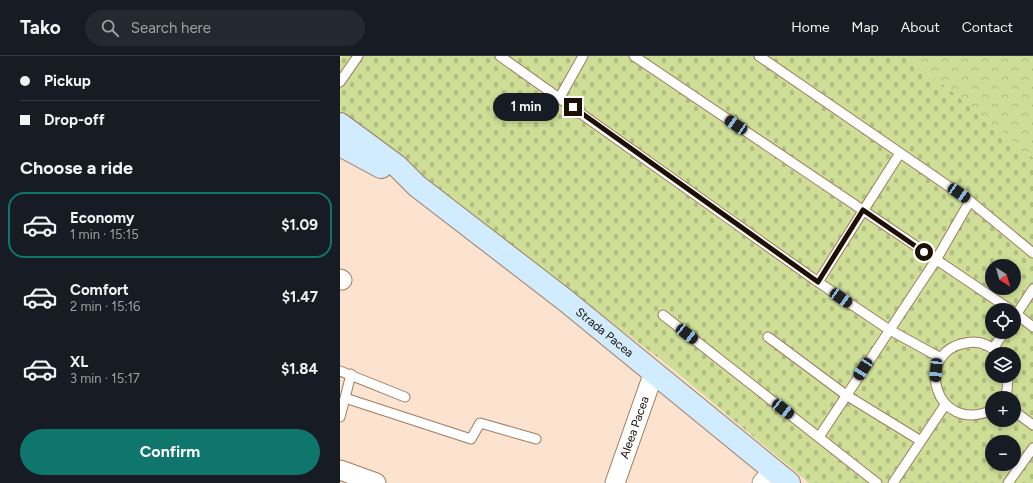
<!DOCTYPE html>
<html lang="en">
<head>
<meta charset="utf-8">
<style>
  :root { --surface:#171b24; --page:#242831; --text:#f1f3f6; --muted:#9ea1a6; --line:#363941; --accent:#0f766e }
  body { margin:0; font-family:Figtree,sans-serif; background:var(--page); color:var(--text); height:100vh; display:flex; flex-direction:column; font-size:15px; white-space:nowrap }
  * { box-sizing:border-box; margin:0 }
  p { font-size:13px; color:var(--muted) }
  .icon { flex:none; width:22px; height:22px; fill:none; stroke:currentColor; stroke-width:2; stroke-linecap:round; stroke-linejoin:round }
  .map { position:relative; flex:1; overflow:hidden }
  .sheet { display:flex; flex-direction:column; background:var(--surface); width:340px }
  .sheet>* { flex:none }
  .hud { display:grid; align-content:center; height:88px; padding:0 20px; background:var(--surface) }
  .needle { width:26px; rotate:143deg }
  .controls { position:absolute; left:645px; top:203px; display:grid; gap:8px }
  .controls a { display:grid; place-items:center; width:36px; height:36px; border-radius:50%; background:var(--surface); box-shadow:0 2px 6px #0003; font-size:20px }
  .end { position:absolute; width:18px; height:18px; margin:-9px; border:5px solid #1e1005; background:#fff; box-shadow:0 0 0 2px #fff }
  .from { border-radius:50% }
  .bubble { position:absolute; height:28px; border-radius:14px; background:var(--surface); box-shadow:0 2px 6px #0003; font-size:13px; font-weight:700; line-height:28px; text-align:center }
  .car { position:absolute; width:12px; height:24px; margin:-12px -6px; border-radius:5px; box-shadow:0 0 3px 1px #0007; background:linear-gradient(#222 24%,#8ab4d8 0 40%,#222 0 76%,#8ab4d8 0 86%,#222 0) }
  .hud b { display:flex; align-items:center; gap:14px; height:38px; font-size:15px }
  .hud b+b { border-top:1px solid var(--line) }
  .hud i { width:10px; height:10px; background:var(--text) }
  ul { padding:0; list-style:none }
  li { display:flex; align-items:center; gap:12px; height:66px; margin:0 8px 6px; padding:0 12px; border:2px solid transparent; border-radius:16px }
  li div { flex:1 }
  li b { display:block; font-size:15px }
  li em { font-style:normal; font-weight:700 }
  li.selected { border-color:var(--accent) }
  li>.icon { width:36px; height:36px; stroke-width:1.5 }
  h2 { padding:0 20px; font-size:18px; line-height:48px }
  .primary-button { display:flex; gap:8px; margin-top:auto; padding:8px 20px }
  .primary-button a { flex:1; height:46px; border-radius:24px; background:var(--accent); color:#fff; font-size:16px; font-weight:700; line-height:46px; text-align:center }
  header { display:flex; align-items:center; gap:24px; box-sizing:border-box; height:56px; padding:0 20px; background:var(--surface); border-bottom:1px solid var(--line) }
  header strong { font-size:19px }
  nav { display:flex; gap:22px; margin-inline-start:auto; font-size:14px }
  .search { width:280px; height:36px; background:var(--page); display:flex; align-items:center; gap:10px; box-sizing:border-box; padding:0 14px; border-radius:22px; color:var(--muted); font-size:15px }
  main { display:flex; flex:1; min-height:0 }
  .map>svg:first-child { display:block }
</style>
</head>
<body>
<header>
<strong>Tako</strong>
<div class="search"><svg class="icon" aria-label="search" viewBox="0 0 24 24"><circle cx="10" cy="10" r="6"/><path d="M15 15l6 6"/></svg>Search here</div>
<nav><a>Home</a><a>Map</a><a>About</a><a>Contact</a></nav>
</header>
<main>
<section class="sheet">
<div class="hud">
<b><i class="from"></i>Pickup</b>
<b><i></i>Drop-off</b>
</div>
<h2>Choose a ride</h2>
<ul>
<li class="selected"><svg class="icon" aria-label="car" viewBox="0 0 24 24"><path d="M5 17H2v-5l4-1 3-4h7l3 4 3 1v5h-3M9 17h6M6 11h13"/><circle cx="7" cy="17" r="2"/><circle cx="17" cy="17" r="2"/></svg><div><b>Economy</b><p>1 min · 15:15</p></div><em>$1.09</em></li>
<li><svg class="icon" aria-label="car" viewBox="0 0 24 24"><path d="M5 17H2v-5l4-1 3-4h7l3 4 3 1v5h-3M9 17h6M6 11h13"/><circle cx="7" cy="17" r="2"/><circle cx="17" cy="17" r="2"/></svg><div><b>Comfort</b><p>2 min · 15:16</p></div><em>$1.47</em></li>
<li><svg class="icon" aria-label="car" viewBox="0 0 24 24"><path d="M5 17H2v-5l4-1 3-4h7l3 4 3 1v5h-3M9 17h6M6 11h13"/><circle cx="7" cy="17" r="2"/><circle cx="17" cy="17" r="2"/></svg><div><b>XL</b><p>3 min · 15:17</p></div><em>$1.84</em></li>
</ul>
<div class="primary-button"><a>Confirm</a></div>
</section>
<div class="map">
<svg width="693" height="427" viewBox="0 0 693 427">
  <defs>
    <pattern id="forest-crowns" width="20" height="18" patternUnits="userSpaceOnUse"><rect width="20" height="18" fill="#cede96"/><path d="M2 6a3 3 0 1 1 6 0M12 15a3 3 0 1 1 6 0" fill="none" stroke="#b0bd80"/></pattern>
    <pattern id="cemetery-stones" width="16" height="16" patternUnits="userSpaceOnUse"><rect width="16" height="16" fill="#cede96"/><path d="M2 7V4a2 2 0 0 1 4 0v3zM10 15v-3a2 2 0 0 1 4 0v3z" fill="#b0bd80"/></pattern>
  </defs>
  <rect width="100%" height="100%" fill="#fce3d0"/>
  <!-- forest -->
  <path fill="url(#forest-crowns)" d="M568,0H693V102Z"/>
  <!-- cemetery -->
  <path fill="url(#cemetery-stones)" fill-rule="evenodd" d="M2,0H568L693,102V427H469L324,306L0,62V3ZM652,210H674V232H652ZM652,254H674V276H652ZM652,298H674V320H652ZM652,342H674V364H652ZM652,386H674V408H652Z"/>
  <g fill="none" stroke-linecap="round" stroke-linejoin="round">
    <defs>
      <path id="service" d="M160,0L478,226L548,273L601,302
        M294,0L671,254
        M419,0L630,145L693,197
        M0,26L18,0
        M220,41L243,0
        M478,226L560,97
        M674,256L693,271
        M323,259L537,427
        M674,262L693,233
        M428,281L506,339L581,385
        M653,293L664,276
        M0,315L65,341
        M5,342L11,318
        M663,342L667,335L668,320
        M652,354C595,380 572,296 626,287C639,284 650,289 659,298
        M674,355L693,369
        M0,361L5,342L131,383L140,367L196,383
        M479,381L596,204L630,145
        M553,427L605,349
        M668,427L693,392"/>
      <g id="minor">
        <path d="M0,223L2,224"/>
        <path d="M0,414L36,427"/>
        <path id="s1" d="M275,427L314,316"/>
        <path d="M422,427L433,414"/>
      </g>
      <g id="secondary">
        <path id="s2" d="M0,68L57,110L77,130L225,244L449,427"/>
        <path d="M0,89L41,111"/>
      </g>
    </defs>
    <!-- service casing -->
    <use href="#service" stroke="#a17c5f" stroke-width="11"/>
    <!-- minor casing -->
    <use href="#minor" stroke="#a17c5f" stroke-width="21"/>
    <!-- secondary casing -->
    <use href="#secondary" stroke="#a17c5f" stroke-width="24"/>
    <!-- service -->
    <use href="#service" stroke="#fff" stroke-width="9"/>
    <!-- minor -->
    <use href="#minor" stroke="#fff" stroke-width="19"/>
    <!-- secondary -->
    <use href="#secondary" stroke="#d0ecfe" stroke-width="22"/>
  </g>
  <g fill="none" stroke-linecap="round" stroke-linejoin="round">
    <!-- route -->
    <path stroke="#1e1005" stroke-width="5" d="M233,51L478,226L523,154L584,196"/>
  </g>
  <g text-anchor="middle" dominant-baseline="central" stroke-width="3.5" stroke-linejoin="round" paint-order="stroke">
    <!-- street labels -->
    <g font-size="12" fill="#1e1005" stroke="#fff">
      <text stroke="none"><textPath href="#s2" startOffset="337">Strada Pacea</textPath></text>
      <text stroke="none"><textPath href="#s1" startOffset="59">Aleea Pacea</textPath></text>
    </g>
  </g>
</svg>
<div class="controls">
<a><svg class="needle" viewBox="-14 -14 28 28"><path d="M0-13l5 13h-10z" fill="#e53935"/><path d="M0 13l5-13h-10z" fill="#9ea1a6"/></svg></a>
<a><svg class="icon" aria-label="locate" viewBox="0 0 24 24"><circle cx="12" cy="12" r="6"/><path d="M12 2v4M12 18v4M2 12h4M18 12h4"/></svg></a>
<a><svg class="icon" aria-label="layers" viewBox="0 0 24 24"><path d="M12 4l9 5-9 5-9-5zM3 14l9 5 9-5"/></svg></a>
<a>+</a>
<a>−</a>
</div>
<i class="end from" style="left:584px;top:196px"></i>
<i class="end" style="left:233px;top:51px"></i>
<div class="bubble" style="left:153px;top:37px;width:66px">1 min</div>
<i class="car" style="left:396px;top:69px;rotate:304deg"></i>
<i class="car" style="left:619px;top:137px;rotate:124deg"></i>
<i class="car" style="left:501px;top:242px;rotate:124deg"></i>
<i class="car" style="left:347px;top:278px;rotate:128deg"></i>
<i class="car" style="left:523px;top:313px;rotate:213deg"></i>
<i class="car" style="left:596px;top:314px;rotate:185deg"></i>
<i class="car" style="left:443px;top:353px;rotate:128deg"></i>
</div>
</main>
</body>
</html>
